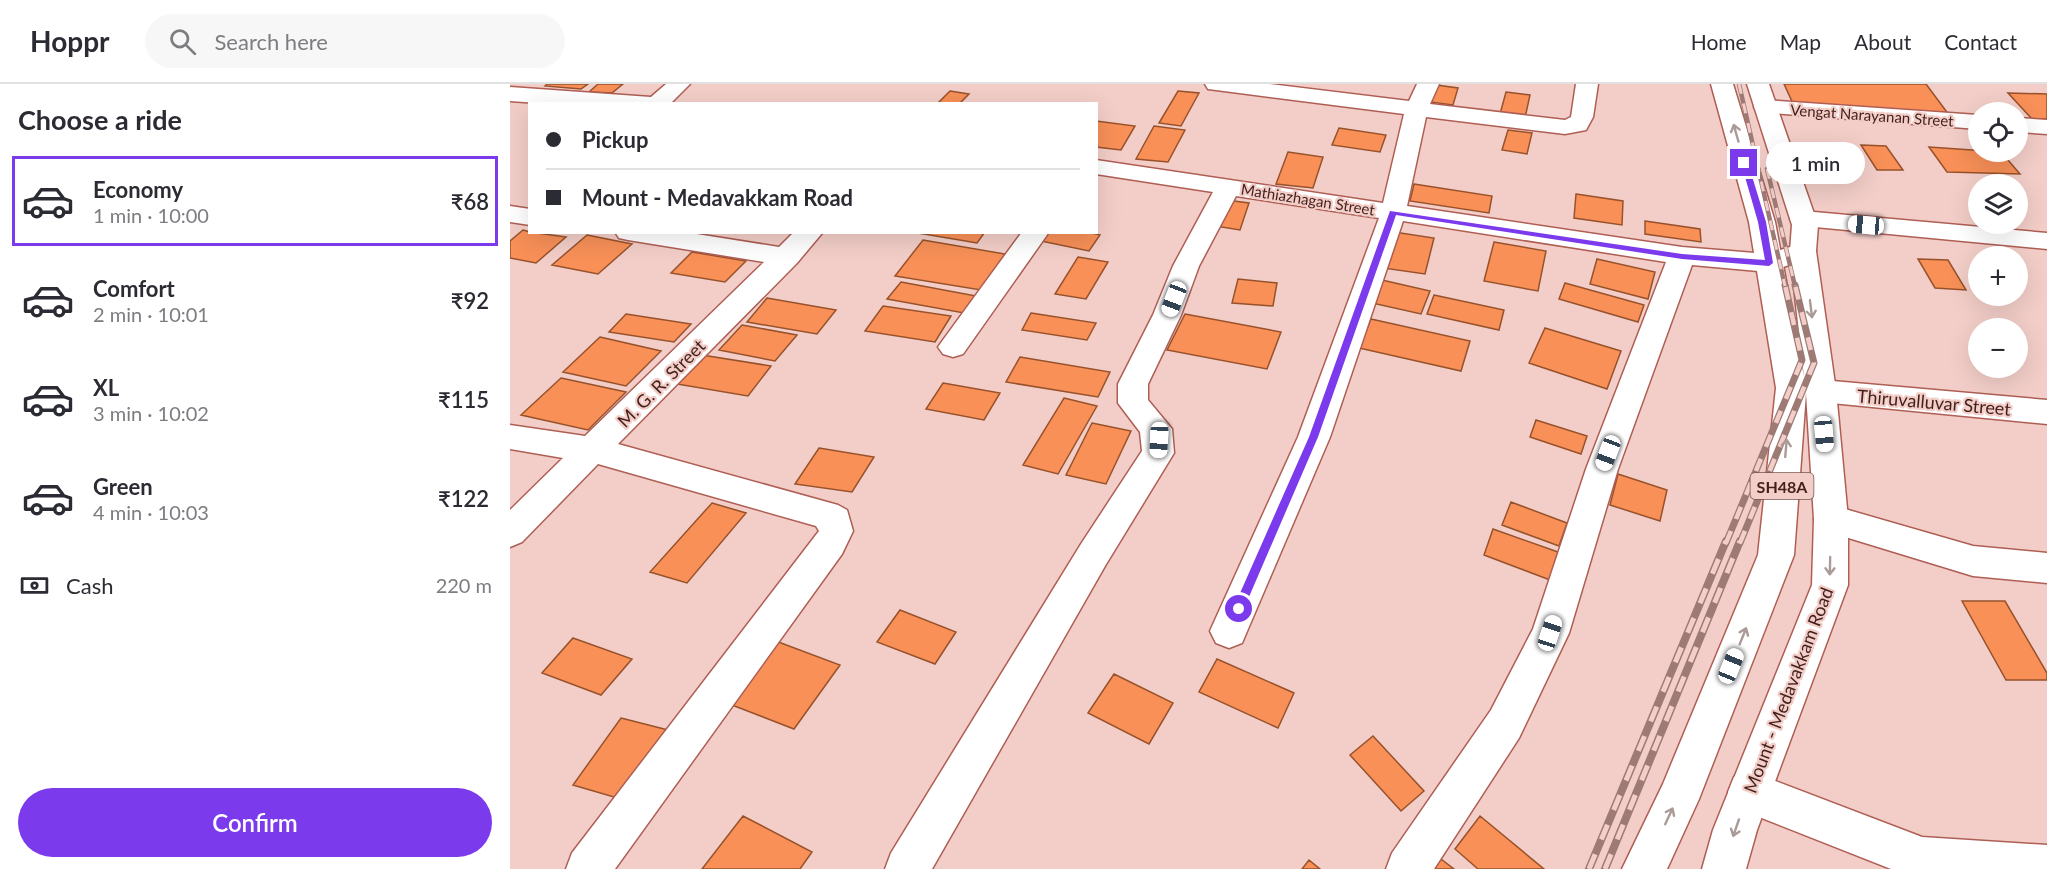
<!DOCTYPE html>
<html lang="en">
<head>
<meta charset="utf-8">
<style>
  :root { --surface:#fff; --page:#f7f7f7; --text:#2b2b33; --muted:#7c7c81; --line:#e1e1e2; --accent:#7c3aed }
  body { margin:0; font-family:Lato,sans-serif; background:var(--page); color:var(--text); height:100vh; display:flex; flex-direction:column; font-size:22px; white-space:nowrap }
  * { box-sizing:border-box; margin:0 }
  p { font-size:20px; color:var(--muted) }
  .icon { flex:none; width:33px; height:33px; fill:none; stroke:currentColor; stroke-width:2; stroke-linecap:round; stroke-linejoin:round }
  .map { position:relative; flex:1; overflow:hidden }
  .drawer { display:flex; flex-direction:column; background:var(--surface); width:510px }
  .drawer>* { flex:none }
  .guide { position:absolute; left:18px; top:18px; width:570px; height:132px; border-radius:0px; box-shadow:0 6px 24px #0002; display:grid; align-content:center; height:132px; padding:0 18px; background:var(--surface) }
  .tools { position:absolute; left:1458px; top:18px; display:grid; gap:12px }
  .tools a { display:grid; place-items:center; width:60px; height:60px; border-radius:50%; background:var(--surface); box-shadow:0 6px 24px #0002; font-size:30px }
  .end { position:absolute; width:27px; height:27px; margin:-14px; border:8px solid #7c3aed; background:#fff; box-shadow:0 0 0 3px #fff }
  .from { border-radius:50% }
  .bubble { position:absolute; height:42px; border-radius:21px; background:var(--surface); box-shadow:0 6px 24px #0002; font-size:20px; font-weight:600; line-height:42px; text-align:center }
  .car { position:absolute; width:18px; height:36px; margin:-18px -9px; border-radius:8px; box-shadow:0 0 4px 2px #0007; background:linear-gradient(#fff 24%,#345 0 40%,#fff 0 76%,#345 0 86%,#fff 0) }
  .guide b { display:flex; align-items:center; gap:21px; height:57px; font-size:22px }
  .guide b+b { border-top:2px solid var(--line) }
  .guide i { width:15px; height:15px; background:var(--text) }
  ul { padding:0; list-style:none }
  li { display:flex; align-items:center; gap:18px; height:90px; margin:0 12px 9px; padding:0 6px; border:3px solid transparent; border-radius:0px }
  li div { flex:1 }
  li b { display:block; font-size:22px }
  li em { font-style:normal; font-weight:600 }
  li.current { border-color:var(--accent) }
  li>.icon { width:54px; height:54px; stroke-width:1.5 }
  h2 { padding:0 18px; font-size:27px; line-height:72px }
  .pay { display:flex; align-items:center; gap:15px; height:66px; padding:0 18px; font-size:22px }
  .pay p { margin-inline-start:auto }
  .action { display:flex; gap:12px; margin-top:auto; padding:12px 18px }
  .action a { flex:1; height:69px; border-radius:36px; background:var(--accent); color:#fff; font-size:24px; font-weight:600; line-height:69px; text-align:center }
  header { display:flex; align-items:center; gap:36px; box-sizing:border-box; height:84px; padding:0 30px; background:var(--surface); border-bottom:2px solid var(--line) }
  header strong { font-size:28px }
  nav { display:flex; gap:33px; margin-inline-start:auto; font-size:21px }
  .search { width:420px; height:54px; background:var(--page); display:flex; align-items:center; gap:15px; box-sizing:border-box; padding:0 21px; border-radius:33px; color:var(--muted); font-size:22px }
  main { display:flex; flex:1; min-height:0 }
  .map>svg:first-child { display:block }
</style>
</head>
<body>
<header>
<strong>Hoppr</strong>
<div class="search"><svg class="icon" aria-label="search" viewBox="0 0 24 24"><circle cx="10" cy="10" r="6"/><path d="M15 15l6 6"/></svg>Search here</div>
<nav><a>Home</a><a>Map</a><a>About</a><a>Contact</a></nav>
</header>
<main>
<section class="drawer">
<h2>Choose a ride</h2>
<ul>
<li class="current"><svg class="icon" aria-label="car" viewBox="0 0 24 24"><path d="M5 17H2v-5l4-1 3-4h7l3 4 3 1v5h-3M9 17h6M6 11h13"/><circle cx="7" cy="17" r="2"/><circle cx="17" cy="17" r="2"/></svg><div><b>Economy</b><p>1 min · 10:00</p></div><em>₹68</em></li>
<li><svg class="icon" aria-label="car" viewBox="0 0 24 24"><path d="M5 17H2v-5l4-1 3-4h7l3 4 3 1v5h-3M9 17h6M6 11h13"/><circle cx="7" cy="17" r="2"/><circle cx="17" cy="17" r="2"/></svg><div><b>Comfort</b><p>2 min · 10:01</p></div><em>₹92</em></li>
<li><svg class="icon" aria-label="car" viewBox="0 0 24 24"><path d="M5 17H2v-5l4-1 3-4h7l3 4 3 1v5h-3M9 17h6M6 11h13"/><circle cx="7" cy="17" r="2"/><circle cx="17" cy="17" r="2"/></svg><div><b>XL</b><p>3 min · 10:02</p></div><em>₹115</em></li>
<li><svg class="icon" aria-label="car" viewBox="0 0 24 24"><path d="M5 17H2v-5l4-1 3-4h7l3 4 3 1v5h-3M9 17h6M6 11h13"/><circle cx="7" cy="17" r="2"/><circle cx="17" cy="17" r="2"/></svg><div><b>Green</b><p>4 min · 10:03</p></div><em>₹122</em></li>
</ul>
<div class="pay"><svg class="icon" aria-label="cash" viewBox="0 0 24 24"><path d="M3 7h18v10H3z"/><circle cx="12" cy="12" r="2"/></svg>Cash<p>220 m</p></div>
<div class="action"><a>Confirm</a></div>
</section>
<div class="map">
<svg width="1537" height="785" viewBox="0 0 1537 785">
  <rect width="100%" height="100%" fill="#f3cec8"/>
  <!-- building -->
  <path fill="#f89058" stroke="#98522b" stroke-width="1.5" d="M37,0H78L71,5L35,2Z
    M88,0H113L102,9L79,8Z
    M1274,0H1416L1442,35L1285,24Z
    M926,1L948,4L943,21L920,18Z
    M440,7L459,10L449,20H427Z
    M668,7L689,9L671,42L649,39Z
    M996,8L1020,11L1015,34L990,30Z
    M1498,9L1537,10V35H1522Z
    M586,37L625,42L611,66L586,63Z
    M644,42L675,46L658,78L626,75Z
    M829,44L876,51L870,68L822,61Z
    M998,46L1022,49L1017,70L992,66Z
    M1351,61L1376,62L1393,86H1367Z
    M1419,63L1491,68L1510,90L1437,88Z
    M778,68L813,73L803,104L766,100Z
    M904,100L982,112L979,129L900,117Z
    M1066,110L1113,117L1112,141L1064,134Z
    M716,116L739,119L730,146L705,142Z
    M1135,137L1190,145L1191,158L1135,150Z
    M13,146L20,148L56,153L26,179L0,174V157Z
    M402,148H475L467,159Z
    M537,148H578L590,151L579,167L531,157Z
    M884,148L924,154L915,190L873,184Z
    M77,151L122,160L88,190L42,181Z
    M413,156L495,170L471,206L385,192Z
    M984,158L1036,167L1028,207L974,197Z
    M182,168L236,177L215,198L161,189Z
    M568,173L598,178L576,215L545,210Z
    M1087,175L1145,188L1138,215L1080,200Z
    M1408,175L1438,176L1456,206L1425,204Z
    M728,195L767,199L763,222L722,219Z
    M872,196L920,207L911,230L862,219Z
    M391,198L466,212L454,229L377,215Z
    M1055,199L1134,221L1128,238L1049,215Z
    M924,211L994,226L989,246L917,230Z
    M257,214L326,226L307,250L237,238Z
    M373,222L441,232L425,258L355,247Z
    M521,229L586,239L577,256L512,246Z
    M116,230L181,240L164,258L99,248Z
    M675,230L771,248L757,285L657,266Z
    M861,235L960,257L951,287L849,264Z
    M232,241L287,251L265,277L209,266Z
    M1035,244L1111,267L1097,305L1019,279Z
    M90,253L151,267L116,302L53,288Z
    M192,271L261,282L238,312L167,300Z
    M510,273L600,288L588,313L496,298Z
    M51,294L116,308L78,346L11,331Z
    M433,299L490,309L474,336L416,325Z
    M554,314L587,322L548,390L513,381Z
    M1026,336L1077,352L1071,370L1020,353Z
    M582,339L621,347L596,400L556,391Z
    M309,364L364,373L342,408L285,400Z
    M1108,390L1157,406L1150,437L1100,421Z
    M1001,418L1057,439L1049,462L992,441Z
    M202,419L236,429L177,499L140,488Z
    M983,445L1048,468L1040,496L974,471Z
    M1452,517H1495L1537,589V596H1496Z
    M390,526L446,548L425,580L367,558Z
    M63,554L122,575L91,611L32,589Z
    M263,556L330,581L284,645L214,618Z
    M707,575L784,609L768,644L689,608Z
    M604,590L663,619L639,660L578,629Z
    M111,634L162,647L114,716L63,701Z
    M863,652L914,707L891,727L840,671Z
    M233,732L302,768L290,785H192Z
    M970,732L1034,785H968L945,765Z
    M931,775L944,785H924Z
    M799,776L810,785H792Z"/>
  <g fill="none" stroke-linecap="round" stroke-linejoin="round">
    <defs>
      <path id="minor" d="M156,0H180L160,20H42L0,17V3L141,13Z
        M695,0H759L899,17L907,0H929L920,20L1055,36L1061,33L1066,0H1088L1083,33L1076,46L1055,50L916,33L897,122L1172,163L1257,170L1293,159L1302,161L1306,167L1302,173L1259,188L1182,181L1108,385L1059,549L1009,654L924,785H876L882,769L981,626L1023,545L1076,385L1156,178L893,137L820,353L732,559L719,564L706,559L700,547L788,353L869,134L726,112L689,182L671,231L638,300V316L662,345L664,369L595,482L422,785H375L381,769L571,460L632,367L630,348L608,319V300L643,231L663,182L703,108L586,90V76L873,119L894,30L706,6L698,5Z
        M1255,16L1468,31V45L1247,28L1244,23L1247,18Z
        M1508,34L1537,36V50L1508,48Z
        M0,122L20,125V141L0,138Z
        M1293,127L1537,149V165L1284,141L1280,135L1284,129Z
        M105,148H174L269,163L284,148H313L287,179L108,360L328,421L337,426L343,447L332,470L105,785H56L62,769L309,447L306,442L88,380L12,458L0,463V426L53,374L0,365V341L75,352L254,178L118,156L109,154Z
        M512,148H539L453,270L443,273L433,270L428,263L433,256Z
        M1311,296L1537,316V340L1311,318L1300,315L1296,307L1300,299Z
        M1321,421L1463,462L1537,469V499L1463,492L1309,445L1304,435L1309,425Z
        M1239,687L1412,753L1537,761V785H1381L1224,723L1218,708L1224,693Z"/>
      <path id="major" d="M1201,0H1223L1265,138L1294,293L1280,167L1282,141L1237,0H1259L1308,141L1306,167L1326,307L1338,435V501L1247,746L1236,785H1192L1203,746L1302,501L1304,435L1296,309L1284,471L1189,715L1157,785H1112L1153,700L1248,471L1266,304L1239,138Z"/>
    </defs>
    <!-- minor casing -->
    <use href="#minor" stroke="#af5e54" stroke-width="3"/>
    <!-- major casing -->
    <use href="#major" stroke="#af5e54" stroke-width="3"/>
    <!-- minor -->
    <use href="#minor" fill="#fff" fill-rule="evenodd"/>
    <!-- major -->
    <use href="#major" fill="#fff" fill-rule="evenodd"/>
    <defs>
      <path id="rail-far2" d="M1229,0L1275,202
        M1257,85L1285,202"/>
      <path id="rail-far1" d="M1216,459L1292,276L1275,201
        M1230,459L1304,279L1285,201"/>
      <path id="rail" d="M1079,785L1216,457
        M1095,785L1230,457"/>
    </defs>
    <!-- rail-far2 casing -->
    <use href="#rail-far2" stroke="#9e7a75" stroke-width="4.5"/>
    <!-- rail-far1 casing -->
    <use href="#rail-far1" stroke="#9e7a75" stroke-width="7"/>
    <!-- rail casing -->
    <use href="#rail" stroke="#9e7a75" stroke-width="8"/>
    <!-- rail-far2 -->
    <use href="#rail-far2" stroke="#f3cec8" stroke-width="3" stroke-dasharray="10" stroke-linecap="butt"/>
    <!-- rail-far1 -->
    <use href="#rail-far1" stroke="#f3cec8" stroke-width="4.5" stroke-dasharray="13" stroke-linecap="butt"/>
    <!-- rail -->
    <use href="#rail" stroke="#f3cec8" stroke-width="5" stroke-dasharray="16" stroke-linecap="butt"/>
  </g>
  <!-- one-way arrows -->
  <defs><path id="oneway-shaft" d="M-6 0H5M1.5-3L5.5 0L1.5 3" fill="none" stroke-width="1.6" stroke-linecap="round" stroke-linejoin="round" transform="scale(1.5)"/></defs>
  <g stroke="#aa9a98">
    <use href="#oneway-shaft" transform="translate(1226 49) rotate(-106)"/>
    <use href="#oneway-shaft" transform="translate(1301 225) rotate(83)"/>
    <use href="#oneway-shaft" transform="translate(1276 364) rotate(-85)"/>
    <use href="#oneway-shaft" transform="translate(1320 482) rotate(91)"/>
    <use href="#oneway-shaft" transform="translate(1233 552) rotate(-68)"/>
    <use href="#oneway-shaft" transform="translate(1159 732) rotate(-65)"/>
    <use href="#oneway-shaft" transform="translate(1226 744) rotate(109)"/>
  </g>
  <!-- route -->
  <path fill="#7c3aed" d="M1234,77L1238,79L1256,138L1263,179L1259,182L1172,175L886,131L808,353L732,529H725L723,525L799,353L880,127L1172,170L1255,176L1248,138L1231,79Z"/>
  <g text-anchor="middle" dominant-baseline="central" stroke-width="4.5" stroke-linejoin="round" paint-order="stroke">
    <!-- far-street labels -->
    <g font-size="15" fill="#421f1b" stroke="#f3cec8">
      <text transform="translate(1362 31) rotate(4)">Vengat Narayanan Street</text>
      <text transform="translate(798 115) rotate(9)">Mathiazhagan Street</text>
    </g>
    <!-- shield labels -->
    <rect fill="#f3cec8" stroke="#77544f" stroke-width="1.5" x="1240.5" y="389" width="63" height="26" rx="4.5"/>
    <g font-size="16" font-weight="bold" fill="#421f1b">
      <text x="1272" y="402">SH48A</text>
    </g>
    <!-- street labels -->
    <g font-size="18" fill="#421f1b" stroke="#f3cec8">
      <text transform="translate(151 299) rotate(-45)">M. G. R. Street</text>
      <text transform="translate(1424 318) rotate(5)">Thiruvalluvar Street</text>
      <text transform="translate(1278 606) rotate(-69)">Mount - Medavakkam Road</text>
    </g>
  </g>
</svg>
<div class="tools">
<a><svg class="icon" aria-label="locate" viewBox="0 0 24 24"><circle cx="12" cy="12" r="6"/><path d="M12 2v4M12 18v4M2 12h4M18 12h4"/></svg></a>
<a><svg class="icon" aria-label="layers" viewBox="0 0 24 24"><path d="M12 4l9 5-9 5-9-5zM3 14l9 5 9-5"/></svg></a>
<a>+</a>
<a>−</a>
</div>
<i class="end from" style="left:729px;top:525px"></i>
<i class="end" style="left:1234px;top:79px"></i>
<div class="bubble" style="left:1256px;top:58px;width:99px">1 min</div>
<i class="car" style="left:1356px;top:141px;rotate:275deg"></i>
<i class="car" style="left:664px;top:215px;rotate:201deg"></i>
<i class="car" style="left:1314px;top:350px;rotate:175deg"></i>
<i class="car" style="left:649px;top:356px;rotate:183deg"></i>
<i class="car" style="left:1098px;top:369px;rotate:201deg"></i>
<i class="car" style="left:1040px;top:549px;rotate:18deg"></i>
<i class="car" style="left:1221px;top:582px;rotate:22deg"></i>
<div class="guide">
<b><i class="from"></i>Pickup</b>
<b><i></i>Mount - Medavakkam Road</b>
</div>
</div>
</main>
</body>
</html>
